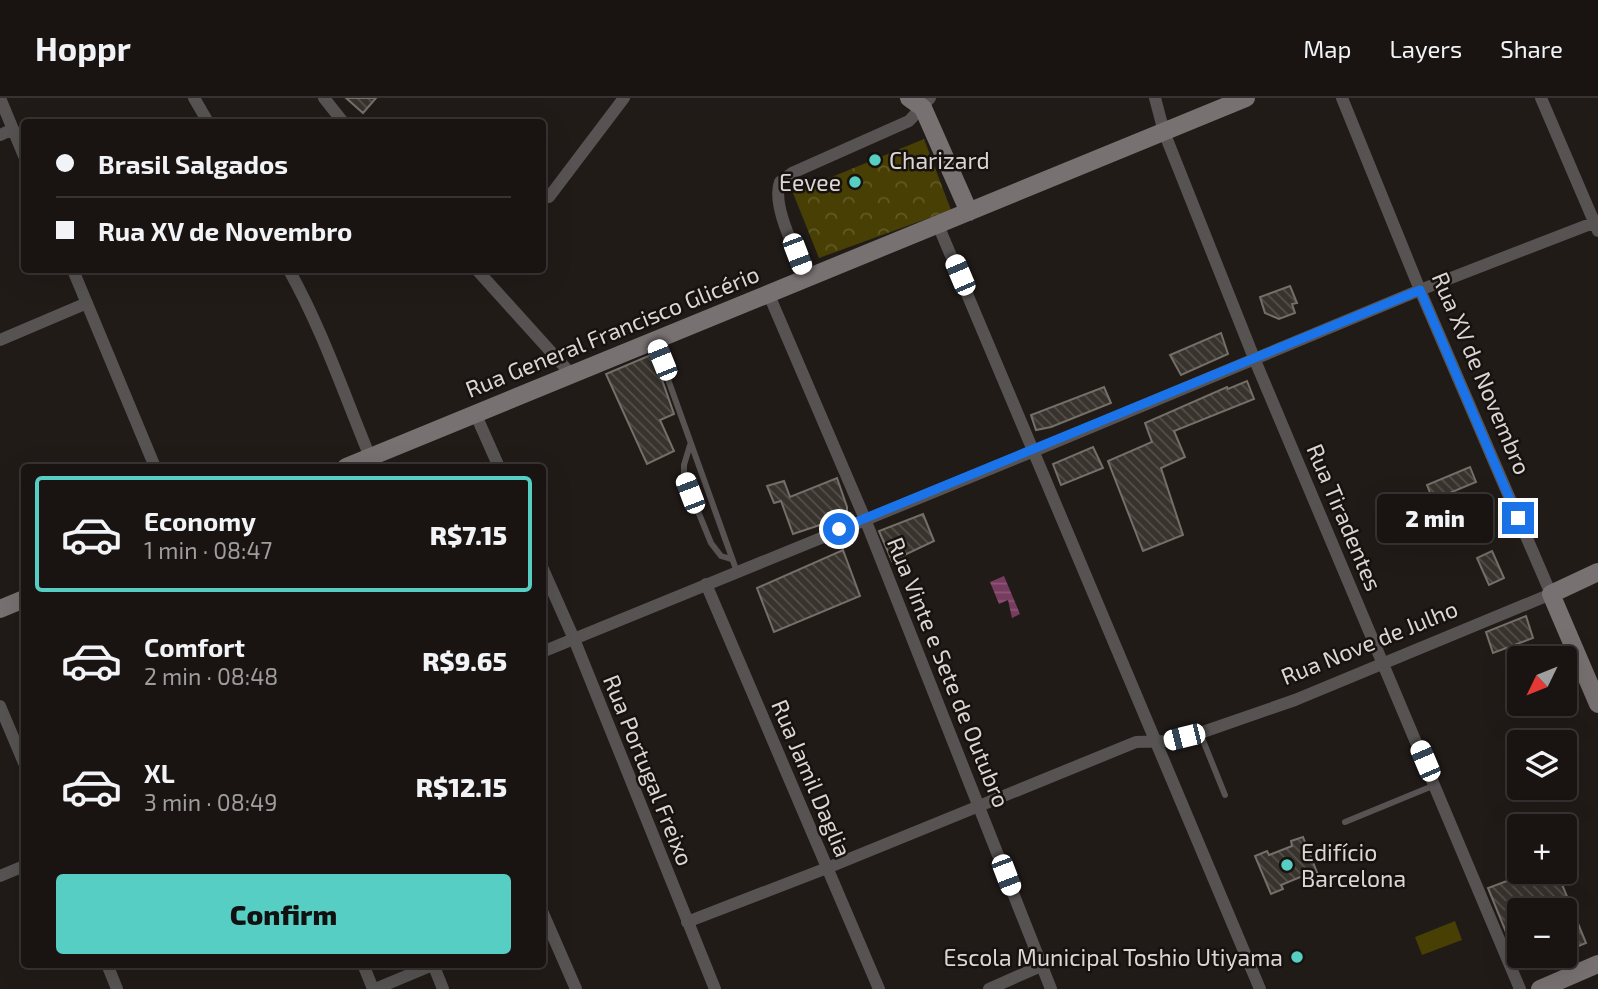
<!DOCTYPE html>
<html lang="en">
<head>
<meta charset="utf-8">
<style>
  :root { --surface:#191412; --page:#262120; --text:#f1f3f6; --muted:#9f9e9f; --line:#373332; --accent:#56cec3 }
  body { margin:0; font-family:"Exo 2",sans-serif; background:var(--page); color:var(--text); height:100vh; display:flex; flex-direction:column; font-size:26px; white-space:nowrap }
  * { box-sizing:border-box; margin:0 }
  p { font-size:23px; color:var(--muted) }
  .icon { flex:none; width:38px; height:38px; fill:none; stroke:currentColor; stroke-width:2; stroke-linecap:round; stroke-linejoin:round }
  .map { position:relative; flex:1; overflow:hidden }
  .panel { position:absolute; left:21px; top:366px; width:525px; height:504px; display:flex; flex-direction:column; background:var(--surface); border-radius:7px; box-shadow:0 7px 28px #0002,0 0 0 2px var(--line) }
  .panel>* { flex:none }
  .hud { position:absolute; left:21px; top:21px; width:525px; height:154px; border-radius:7px; box-shadow:0 7px 28px #0002,0 0 0 2px var(--line); display:grid; align-content:center; height:154px; padding:0 35px; background:var(--surface) }
  .needle { width:46px; rotate:227deg }
  .buttons { position:absolute; left:1507px; top:548px; display:grid; gap:14px }
  .buttons a { display:grid; place-items:center; width:70px; height:70px; border-radius:7px; background:var(--surface); box-shadow:0 7px 28px #0002,0 0 0 2px var(--line); font-size:35px }
  .end { position:absolute; width:32px; height:32px; margin:-16px; border:9px solid #1a73e8; background:#fff; box-shadow:0 0 0 4px #fff }
  .from { border-radius:50% }
  .bubble { position:absolute; height:49px; border-radius:7px; background:var(--surface); box-shadow:0 7px 28px #0002,0 0 0 2px var(--line); font-size:23px; font-weight:800; line-height:49px; text-align:center }
  .car { position:absolute; width:21px; height:42px; margin:-21px -10px; border-radius:9px; box-shadow:0 0 5px 2px #0007; background:linear-gradient(#fff 24%,#345 0 40%,#fff 0 76%,#345 0 86%,#fff 0) }
  .hud b { display:flex; align-items:center; gap:24px; height:66px; font-size:26px }
  .hud b+b { border-top:2px solid var(--line) }
  .hud i { width:18px; height:18px; background:var(--text) }
  ul { padding:12px 0 0; list-style:none }
  li { display:flex; align-items:center; gap:21px; height:116px; margin:0 14px 10px; padding:0 21px; border:4px solid transparent; border-radius:7px }
  li div { flex:1 }
  li b { display:block; font-size:26px }
  li em { font-style:normal; font-weight:800 }
  li.on { border-color:var(--accent) }
  li>.icon { width:63px; height:63px; stroke-width:1.5 }
  .button { display:flex; gap:14px; margin-top:auto; padding:14px 35px }
  .button a { flex:1; height:80px; border-radius:7px; background:var(--accent); color:#111; font-size:28px; font-weight:800; line-height:80px; text-align:center }
  header { display:flex; align-items:center; gap:42px; box-sizing:border-box; height:98px; padding:0 35px; background:var(--surface); border-bottom:2px solid var(--line) }
  header strong { font-size:33px }
  nav { display:flex; gap:38px; margin-inline-start:auto; font-size:24px }
  .map>svg:first-child { display:block }
</style>
</head>
<body>
<header>
<strong>Hoppr</strong>
<nav><a>Map</a><a>Layers</a><a>Share</a></nav>
</header>
<div class="map">
<svg width="1598" height="891" viewBox="0 0 1598 891">
  <defs>
    <pattern id="park-crowns" width="20" height="18" patternUnits="userSpaceOnUse" patternTransform="scale(1.75)"><rect width="20" height="18" fill="#473f03"/><path d="M2 6a3 3 0 1 1 6 0M12 15a3 3 0 1 1 6 0" fill="none" stroke="#615a27"/></pattern>
    <pattern id="water-rules" width="6" height="5" patternUnits="userSpaceOnUse" patternTransform="scale(1.75)"><rect width="6" height="5" fill="#773c5f"/><path d="M0 2.5h6" fill="none" stroke="#8a5775"/></pattern>
    <pattern id="building-back-hatch" width="6" height="6" patternUnits="userSpaceOnUse" patternTransform="scale(1.75)"><rect width="6" height="6" fill="#38332d"/><path d="M-1 5l2 2M0 0l6 6M5-1l2 2" fill="none" stroke="#54504b"/></pattern>
  </defs>
  <rect width="100%" height="100%" fill="#211b18"/>
  <!-- grass -->
  <path fill="#473f03" d="M1455,823L1462,842L1422,857L1415,839Z"/>
  <!-- park -->
  <path fill="url(#park-crowns)" d="M924,41L951,112L819,160L793,95Z"/>
  <!-- water -->
  <path fill="url(#water-rules)" d="M1004,478L1020,516L1012,520L1008,502L999,506L990,484Z"/>
  <!-- building -->
  <path fill="url(#building-back-hatch)" stroke="#756f69" stroke-width="2" d="M346,0H376L363,15Z
    M1290,188L1297,205L1292,206L1295,215L1279,221L1265,215L1260,199Z
    M1221,235L1228,256L1181,277L1170,257Z
    M653,256L674,316L660,322L674,353L647,366L606,276Z
    M1247,283L1254,301L1174,333L1185,359L1161,370L1183,437L1143,453L1108,363L1152,344L1145,325L1227,289L1228,291Z
    M1104,289L1111,305L1051,329L1036,332L1031,317Z
    M1093,349L1103,370L1061,387L1053,366Z
    M1470,369L1476,384L1433,402L1427,387Z
    M837,380L847,409V418L793,436L781,403L774,405L767,388L784,383L790,399Z
    M923,416L934,443L892,463L879,433Z
    M843,452L860,498L774,534L757,490Z
    M1492,453L1504,480L1489,487L1477,460Z
    M1526,518L1533,540L1493,555L1486,534Z
    M1303,739L1318,777L1307,782L1305,777L1281,787L1283,791L1271,796L1255,758L1267,753L1269,757L1292,748L1291,743Z
    M1531,774H1557L1586,845L1564,854V812H1519V858H1552L1525,869L1519,866L1488,790Z"/>
  <g fill="none" stroke-linecap="round" stroke-linejoin="round">
    <!-- lane -->
    <path stroke="#575353" stroke-width="6" d="M655,245L737,474
      M690,347L684,367V379L711,445L721,458L731,461
      M1200,635L1225,697
      M1345,724L1435,687"/>
    <!-- street -->
    <path stroke="#575353" stroke-width="12" d="M0,0L24,58
      M194,0L208,24
      M324,0L343,24
      M1155,0L1164,34L1254,260L1520,891
      M1541,0L1598,133
      M0,37L13,31
      M549,99L624,0
      M938,127L1260,891
      M73,172L155,369
      M289,172C322,231 344,296 370,359
      M477,172L571,276
      M806,179C797,155 771,108 780,84L792,75L909,23L930,0
      M769,197L865,421L1051,891
      M0,242L87,205
      M475,315L499,369
      M542,469L574,541L715,891
      M706,486L879,891
      M542,554L1034,353L1420,192L1598,123
      M0,608L24,665
      M0,778L24,768
      M542,813L576,891
      M687,824L827,770L1136,644L1168,643L1200,635L1295,602L1551,496L1420,192L1342,0
      M107,866L117,891
      M363,866L373,891
      M433,866L443,891
      M375,891L435,866
      M989,891L1041,868"/>
    <!-- secondary -->
    <path stroke="#787172" stroke-width="18" d="M909,0L923,10L969,114
      M346,369L1246,0
      M1598,474L1551,496L1598,606
      M0,511L24,501
      M1540,891L1598,866"/>
  </g>
  <g fill="none" stroke-linecap="round" stroke-linejoin="round">
    <!-- route -->
    <path stroke="#1a73e8" stroke-width="9" d="M839,431L1420,192L1518,420"/>
  </g>
  <!-- markers -->
  <g fill="#56cec3" stroke="#18120f" stroke-width="2.5">
    <circle cx="875" cy="62" r="7"/>
    <circle cx="855" cy="84" r="7"/>
    <circle cx="1287" cy="767" r="7"/>
    <circle cx="1297" cy="859" r="7"/>
  </g>
  <g text-anchor="middle" dominant-baseline="central" stroke-width="5" stroke-linejoin="round" paint-order="stroke">
    <!-- poi labels -->
    <g font-size="23" fill="#dbd6d5" stroke="#18120f" text-anchor="start">
      <text x="889" y="62">Charizard</text>
      <text x="841" y="84" text-anchor="end">Eevee</text>
      <text x="1301" y="754">Edifício<tspan x="1301" dy="26">Barcelona</tspan></text>
      <text x="1283" y="859" text-anchor="end">Escola Municipal Toshio Utiyama</text>
    </g>
    <!-- street labels -->
    <g font-size="23" fill="#dbd6d5" stroke="#18120f">
      <text transform="translate(612 233) rotate(-22)">Rua General Francisco Glicério</text>
      <text transform="translate(1482 275) rotate(67)">Rua XV de Novembro</text>
      <text transform="translate(1345 419) rotate(67)">Rua Tiradentes</text>
      <text transform="translate(1369 544) rotate(-22)">Rua Nove de Julho</text>
      <text transform="translate(949 574) rotate(68)">Rua Vinte e Sete de Outubro</text>
      <text transform="translate(649 672) rotate(68)">Rua Portugal Freixo</text>
      <text transform="translate(812 680) rotate(67)">Rua Jamil Daglia</text>
    </g>
  </g>
</svg>
<div class="buttons">
<a><svg class="needle" viewBox="-14 -14 28 28"><path d="M0-13l5 13h-10z" fill="#e53935"/><path d="M0 13l5-13h-10z" fill="#9f9e9f"/></svg></a>
<a><svg class="icon" aria-label="layers" viewBox="0 0 24 24"><path d="M12 4l9 5-9 5-9-5zM3 14l9 5 9-5"/></svg></a>
<a>+</a>
<a>−</a>
</div>
<i class="end from" style="left:839px;top:431px"></i>
<i class="end" style="left:1518px;top:420px"></i>
<div class="bubble" style="left:1377px;top:396px;width:116px">2 min</div>
<i class="car" style="left:797px;top:156px;rotate:159deg"></i>
<i class="car" style="left:960px;top:177px;rotate:337deg"></i>
<i class="car" style="left:662px;top:262px;rotate:338deg"></i>
<i class="car" style="left:690px;top:395px;rotate:339deg"></i>
<i class="car" style="left:1184px;top:639px;rotate:256deg"></i>
<i class="car" style="left:1425px;top:663px;rotate:337deg"></i>
<i class="car" style="left:1006px;top:777px;rotate:159deg"></i>
<div class="hud">
<b><i class="from"></i>Brasil Salgados</b>
<b><i></i>Rua XV de Novembro</b>
</div>
<section class="panel">
<ul>
<li class="on"><svg class="icon" aria-label="car" viewBox="0 0 24 24"><path d="M5 17H2v-5l4-1 3-4h7l3 4 3 1v5h-3M9 17h6M6 11h13"/><circle cx="7" cy="17" r="2"/><circle cx="17" cy="17" r="2"/></svg><div><b>Economy</b><p>1 min · 08:47</p></div><em>R$7.15</em></li>
<li><svg class="icon" aria-label="car" viewBox="0 0 24 24"><path d="M5 17H2v-5l4-1 3-4h7l3 4 3 1v5h-3M9 17h6M6 11h13"/><circle cx="7" cy="17" r="2"/><circle cx="17" cy="17" r="2"/></svg><div><b>Comfort</b><p>2 min · 08:48</p></div><em>R$9.65</em></li>
<li><svg class="icon" aria-label="car" viewBox="0 0 24 24"><path d="M5 17H2v-5l4-1 3-4h7l3 4 3 1v5h-3M9 17h6M6 11h13"/><circle cx="7" cy="17" r="2"/><circle cx="17" cy="17" r="2"/></svg><div><b>XL</b><p>3 min · 08:49</p></div><em>R$12.15</em></li>
</ul>
<div class="button"><a>Confirm</a></div>
</section>
</div>
</body>
</html>
